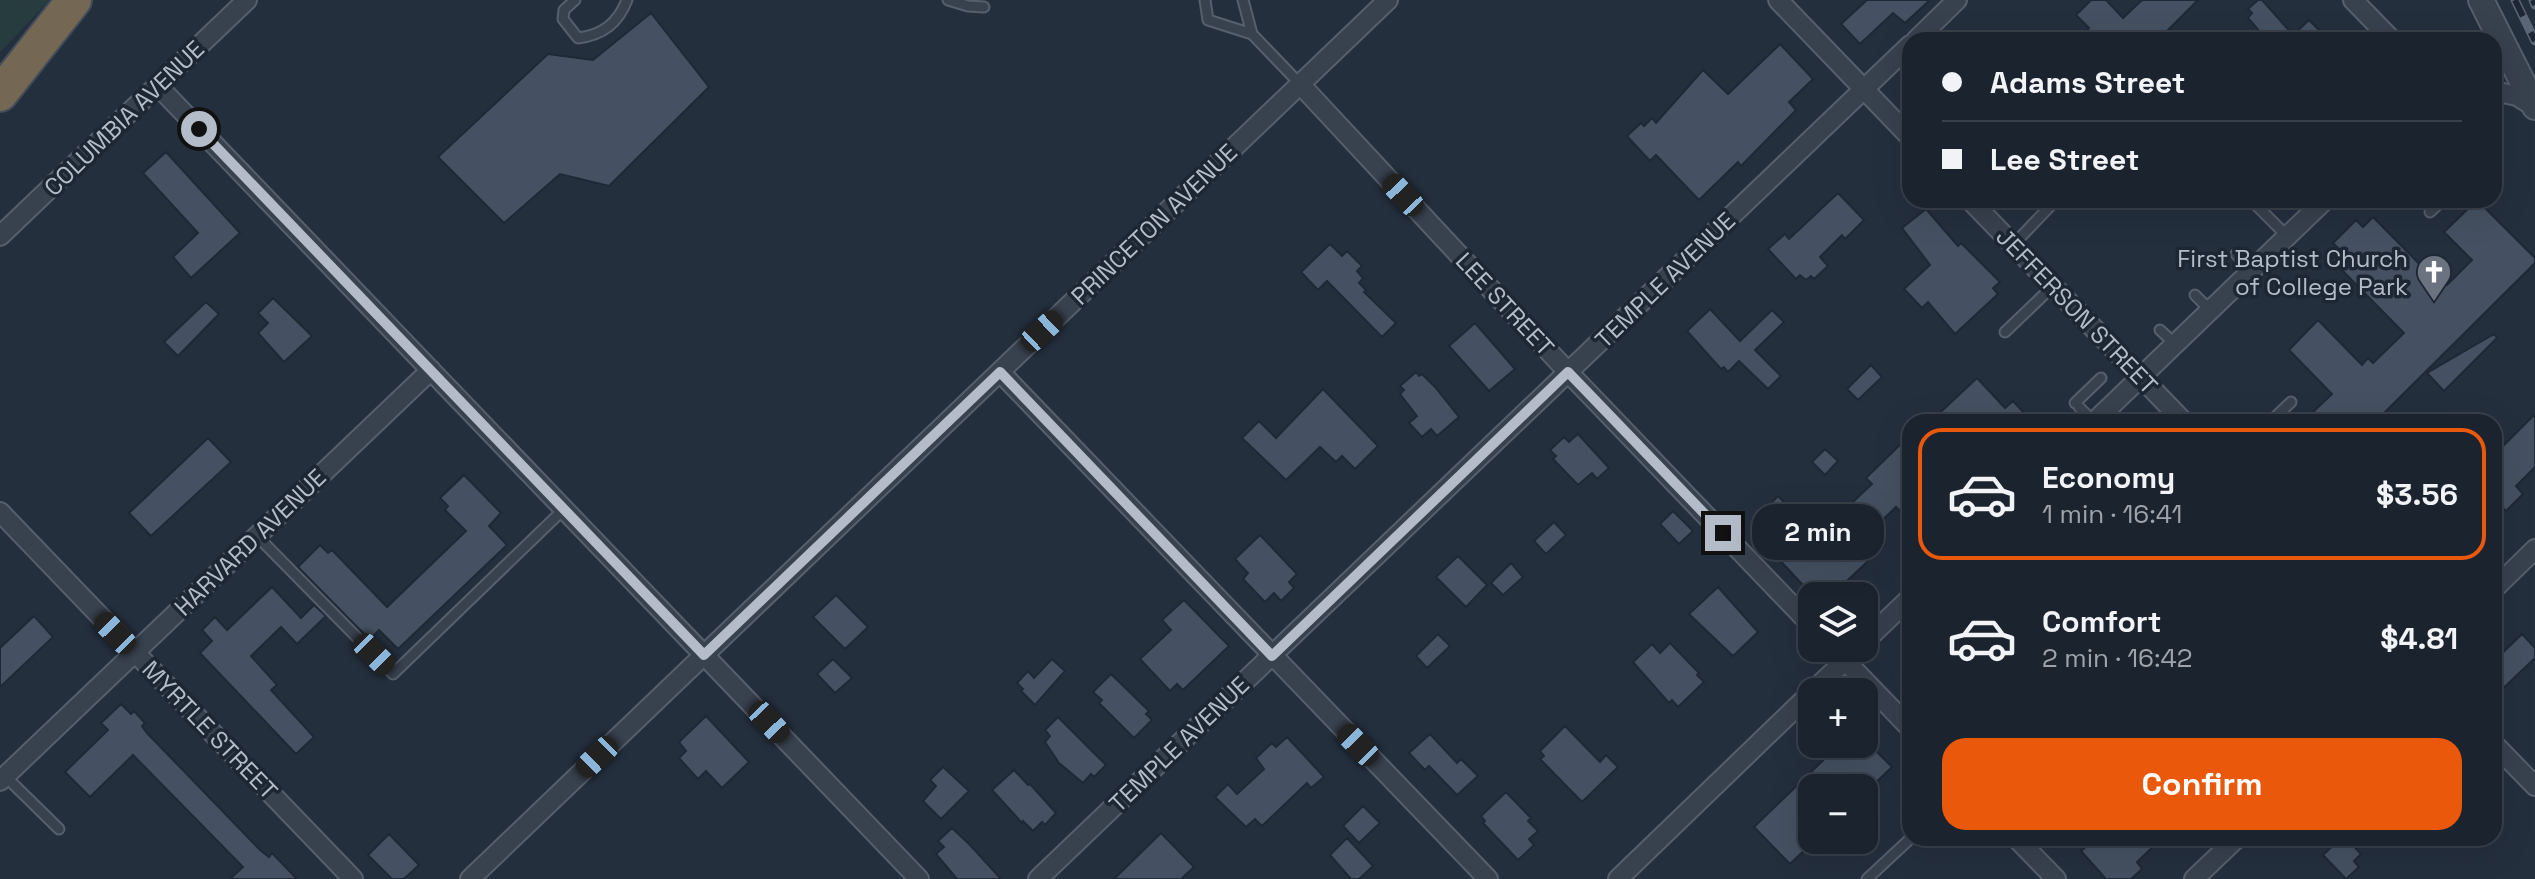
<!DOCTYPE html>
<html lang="en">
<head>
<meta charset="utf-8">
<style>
  :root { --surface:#1b232e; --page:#282f3a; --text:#f1f3f6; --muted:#a0a4aa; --line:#39404a; --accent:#ea580c }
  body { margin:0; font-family:"Space Grotesk",sans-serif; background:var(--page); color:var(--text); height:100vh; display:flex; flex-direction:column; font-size:30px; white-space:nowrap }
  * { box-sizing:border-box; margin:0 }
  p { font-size:26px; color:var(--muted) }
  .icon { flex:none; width:44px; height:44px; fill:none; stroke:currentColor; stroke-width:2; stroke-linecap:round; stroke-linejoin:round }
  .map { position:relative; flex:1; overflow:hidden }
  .side { position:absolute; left:1902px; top:414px; width:600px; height:432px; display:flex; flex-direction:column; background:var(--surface); border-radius:24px; box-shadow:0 8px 32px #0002,0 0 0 2px var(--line) }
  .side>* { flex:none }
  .banner { position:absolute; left:1902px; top:32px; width:600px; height:176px; border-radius:24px; box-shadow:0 8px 32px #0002,0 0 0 2px var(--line); display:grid; align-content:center; height:176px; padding:0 40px; background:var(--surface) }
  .controls { position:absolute; left:1798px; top:582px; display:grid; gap:16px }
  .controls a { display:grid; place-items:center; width:80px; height:80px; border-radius:16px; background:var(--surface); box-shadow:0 8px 32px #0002,0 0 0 2px var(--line); font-size:40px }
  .end { position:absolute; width:36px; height:36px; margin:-18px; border:10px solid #b4bcc9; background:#111; box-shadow:0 0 0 4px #111 }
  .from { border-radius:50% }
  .bubble { position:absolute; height:56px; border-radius:24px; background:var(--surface); box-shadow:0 8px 32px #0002,0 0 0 2px var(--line); font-size:26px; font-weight:600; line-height:56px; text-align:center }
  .car { position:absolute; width:24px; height:48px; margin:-24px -12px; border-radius:10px; box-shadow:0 0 6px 2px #0007; background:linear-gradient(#222 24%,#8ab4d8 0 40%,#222 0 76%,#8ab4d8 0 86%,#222 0) }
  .banner b { display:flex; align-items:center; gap:28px; height:76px; font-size:30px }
  .banner b+b { border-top:2px solid var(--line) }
  .banner i { width:20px; height:20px; background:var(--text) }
  ul { padding:14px 0 0; list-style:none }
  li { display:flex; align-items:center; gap:24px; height:132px; margin:0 16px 12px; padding:0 24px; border:4px solid transparent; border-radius:24px }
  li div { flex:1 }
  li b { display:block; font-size:30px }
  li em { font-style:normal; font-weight:600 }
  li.selected { border-color:var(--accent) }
  li>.icon { width:72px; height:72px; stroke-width:1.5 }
  .cta { display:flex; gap:16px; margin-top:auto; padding:16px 40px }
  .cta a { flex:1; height:92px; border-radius:24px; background:var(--accent); color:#fff; font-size:32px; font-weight:600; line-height:92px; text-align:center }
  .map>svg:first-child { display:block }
</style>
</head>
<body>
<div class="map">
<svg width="2535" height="879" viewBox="0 0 2535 879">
  <rect width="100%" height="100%" fill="#242f3e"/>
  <!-- green -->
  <path fill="#263c3f" d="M0,0H50L0,52Z"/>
  <!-- building -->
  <path fill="#455162" stroke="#1f2835" stroke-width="2" d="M1867,0H1930L1905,23L1893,13L1860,44L1841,24Z
    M2091,0H2106L2123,18L2142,0H2198L2158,40H2077L2089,28L2076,15Z
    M2258,0H2262L2293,35L2309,20L2329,40H2267L2248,18L2252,13L2248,9Z
    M651,13L709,87L609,186L560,174L504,223L438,157L548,54L593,60Z
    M1780,44L1813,79L1789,102L1796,110L1741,166L1738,162L1699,200L1656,155L1650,161L1627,136L1641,123L1644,126L1652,118L1656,123L1703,70L1728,94Z
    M166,152L240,233L191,278L173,257L198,233L143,173Z
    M1838,193L1864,220L1845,239L1842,235L1820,257L1828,266L1814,279L1811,276L1806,280L1800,275L1796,279L1768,249L1785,234L1789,239Z
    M2477,200L2535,258V263L2375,422H2320L2312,413L2332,394L2289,350L2318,320L2362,365L2368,358L2373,363L2404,333L2332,260L2341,251L2333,243L2356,220L2363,227L2373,217L2440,285L2444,281L2447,285L2472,260L2444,232Z
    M1926,209L1958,246L1961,243L2000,282L1993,288L1998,294L1955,334L1928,302L1922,308L1904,289L1930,265L1902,228Z
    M1330,244L1342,256L1347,251L1362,266L1357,271L1363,278L1359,283L1366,290L1364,292L1396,323L1382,337L1327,281L1318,290L1301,272Z
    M273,298L312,336L284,362L258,333L268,323L258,313Z
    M206,302L219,314L178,356L164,342Z
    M1710,309L1740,341L1772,310L1784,322L1755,350L1781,376L1768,389L1739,361L1728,372L1724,367L1721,369L1687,331Z
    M1475,323L1515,369L1489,391L1449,346Z
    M2494,334L2497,338L2444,391L2427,373Z
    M1871,365L1882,377L1858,400L1847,389Z
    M1416,372L1419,376L1422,374L1435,387L1459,417L1437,436L1431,429L1422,437L1409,423L1417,416L1400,394L1404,390L1400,386Z
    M1977,378L2005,408L2013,401L2024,413L2017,420L2019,422H1930Z
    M1323,389L1378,446L1355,469L1342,456L1336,462L1320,447L1286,480L1242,438L1259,421L1276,438Z
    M2535,414V467L2516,486L2523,494L2506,511L2494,499V455Z
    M1578,434L1609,468L1597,479L1592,473L1578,485L1553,459L1556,456L1550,450L1564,437L1569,442Z
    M1910,435V521L1896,507L1873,529L1885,545L1831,596H1813L1775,555L1798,533L1808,544L1872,484L1866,478Z
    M208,438L231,462L151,536L129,513Z
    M1825,449L1838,461L1825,475L1812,462Z
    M464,475L501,513L489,526L507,545L398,649L379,630L370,640L298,567L320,545L328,553L332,550L387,607L466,531L445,510L448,506L440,498Z
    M1778,496L1792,510L1777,523L1764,510Z
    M1673,511L1693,531L1679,544L1660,524Z
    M1554,522L1566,535L1546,554L1534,541Z
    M1260,535L1297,574L1289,582L1294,588L1281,601L1274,593L1265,602L1243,579L1248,573L1235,559Z
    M1458,556L1487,585L1466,607L1436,577Z
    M1511,563L1523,577L1503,595L1491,583Z
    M272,587L301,618L314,605L326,616L297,644L281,627L251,656L277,685L271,690L314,737L296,754L200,653L212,641L202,630L215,617L227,630Z
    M1718,587L1758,632L1733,656L1689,614Z
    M836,595L868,627L845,649L813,617Z
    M1184,600L1229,646L1183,690L1177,684L1170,691L1140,659L1171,630L1162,620Z
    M34,616L53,637L0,687V648Z
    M1438,634L1450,646L1427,668L1416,656Z
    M2522,634L2535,648V658L2494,697V661Z
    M1670,643L1699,673L1697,675L1704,682L1678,707L1672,700L1669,703L1633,662L1652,644L1660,653Z
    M833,659L852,678L835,693L817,674Z
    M1052,659L1065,671L1035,705L1021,691L1023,689L1017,683L1028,671L1034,678Z
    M1111,674L1149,711L1146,714L1152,720L1134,738L1099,703L1102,700L1093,692Z
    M121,704L131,714L134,711L145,723L142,726L147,733L260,850L269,857L272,853L297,879H230L243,867L133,755L90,797L65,772L108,730L101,723Z
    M706,716L749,762L722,788L706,771L698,779L679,758L686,751L679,742Z
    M1058,717L1106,765L1094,777L1091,774L1083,783L1059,763L1045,742L1050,736L1045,730Z
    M1565,726L1600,762L1606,755L1618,767L1582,802L1540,759L1544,756L1540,751Z
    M1430,734L1457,763L1461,759L1478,776L1457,795L1429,766L1425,770L1409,753Z
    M1287,737L1324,777L1311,788L1307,783L1262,826L1255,819L1246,827L1215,797L1228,784L1237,794L1264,769L1256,758L1272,743L1276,747Z
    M1840,744H1869L1892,767L1870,788H1812V843L1790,864L1754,827Z
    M943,767L969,791L941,819L923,801L936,786L930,780Z
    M1014,770L1028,785L1030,784L1056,813L1045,825L1042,822L1033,831L1023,821L1022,823L992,790Z
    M1506,792L1531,818L1528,821L1538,831L1529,839L1534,845L1518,860L1483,823L1485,821L1481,816Z
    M1363,806L1380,823L1359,843L1343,826Z
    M952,828L970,845L1001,879H957L936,854L944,847L938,841Z
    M1161,833L1194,867L1181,879H1114Z
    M389,834L419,865L404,879H392L368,855Z
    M1347,838L1373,866L1359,879H1351L1330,855Z
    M2081,838H2162L2137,862L2142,869L2131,879H2106L2081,851L2088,845Z
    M2341,838H2346L2361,854L2354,861L2359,867L2346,879L2323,855Z"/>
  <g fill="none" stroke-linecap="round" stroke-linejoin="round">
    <defs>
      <path id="service" d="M575,0L564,10L563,19L578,38C603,35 618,23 627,0
        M948,0L968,6L984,7
        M1205,0L1208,20L1252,34L1300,84
        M1243,0L1252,34
        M2251,200L2287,236
        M2430,212L2443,200
        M2013,245L2056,200
        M2236,254L2252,270
        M2195,295L2210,310
        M2160,330L2175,344
        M2005,332L2053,286
        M2075,403L2101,378
        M2079,407L2094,422
        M2270,422L2291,402
        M257,536L393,674L564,509
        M5,776L59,829
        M1867,879L1911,838"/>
      <path id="minor" d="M1778,0L1910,137
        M2353,0L2392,40
        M1916,40L1957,0
        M1300,84L1568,372L1812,626
        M157,85L919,879
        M2494,91L2517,96L2535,107
        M1970,200L2184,422
        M0,236L247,0
        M1000,372L1488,879
        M2094,422L2325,200
        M0,512L353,879
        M2494,589L2535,549
        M1864,642L1910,598
        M1833,648L1910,728
        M1812,692L1854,652
        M2494,744L2535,786
        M0,781L431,370
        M2016,838L2056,879
        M470,879L1388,0
        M1038,879L1910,45
        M1618,879L1812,692
        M2194,879L2237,838"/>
      <path id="tertiary" d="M2481,0L2535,107"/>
      <path id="motorway" d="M0,94L74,0"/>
    </defs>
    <!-- service casing -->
    <use href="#service" stroke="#565f6c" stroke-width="13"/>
    <!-- minor casing -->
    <use href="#minor" stroke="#565f6c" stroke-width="22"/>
    <!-- tertiary casing -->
    <use href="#tertiary" stroke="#565f6c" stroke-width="28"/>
    <!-- motorway casing -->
    <use href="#motorway" stroke="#434c59" stroke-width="38"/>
    <!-- service -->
    <use href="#service" stroke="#38414e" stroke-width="9"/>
    <!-- minor -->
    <use href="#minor" stroke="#38414e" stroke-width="18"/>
    <!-- tertiary -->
    <use href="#tertiary" stroke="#38414e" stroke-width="24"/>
    <!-- motorway -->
    <use href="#motorway" stroke="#746855" stroke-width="34"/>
    <defs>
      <path id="rail" d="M2515,0L2535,41
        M2533,0L2535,5"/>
    </defs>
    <!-- rail casing -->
    <use href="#rail" stroke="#5a6575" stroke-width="9"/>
    <!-- rail -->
    <use href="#rail" stroke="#1d2633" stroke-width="6" stroke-dasharray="18" stroke-linecap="butt"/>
  </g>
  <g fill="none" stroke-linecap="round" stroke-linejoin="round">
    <!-- route -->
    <path stroke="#b4bcc9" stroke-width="10" d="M199,129L704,655L1000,372L1272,656L1568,372L1723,533"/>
  </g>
  <!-- icons -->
  <defs>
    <symbol id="church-pin" viewBox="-11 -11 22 30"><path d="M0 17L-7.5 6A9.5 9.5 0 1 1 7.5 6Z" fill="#6b7280" stroke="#1d2633"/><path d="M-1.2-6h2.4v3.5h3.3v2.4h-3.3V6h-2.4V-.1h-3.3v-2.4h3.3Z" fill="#fff"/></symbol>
  </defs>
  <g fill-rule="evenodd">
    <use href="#church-pin" x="2414" y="252" width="40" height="54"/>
  </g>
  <g text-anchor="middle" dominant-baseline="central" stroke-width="7" stroke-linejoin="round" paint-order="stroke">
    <!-- street labels -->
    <g font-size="24" fill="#b4bcc9" stroke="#1d2633">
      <text transform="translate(124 118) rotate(-44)">COLUMBIA AVENUE</text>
      <text transform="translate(1154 224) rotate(-44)">PRINCETON AVENUE</text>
      <text transform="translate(1665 280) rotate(-44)">TEMPLE AVENUE</text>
      <text transform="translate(1505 304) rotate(47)">LEE STREET</text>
      <text transform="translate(2077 311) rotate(46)">JEFFERSON STREET</text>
      <text transform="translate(250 542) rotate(-44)">HARVARD AVENUE</text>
      <text transform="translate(210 730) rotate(46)">MYRTLE STREET</text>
      <text transform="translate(1179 744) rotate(-44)">TEMPLE AVENUE</text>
    </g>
    <!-- poi labels -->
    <g font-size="24" fill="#b4bcc9" stroke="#1d2633" text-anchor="end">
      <text x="2408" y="258">First Baptist Church<tspan x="2408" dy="28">of College Park</tspan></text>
    </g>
  </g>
</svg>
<div class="controls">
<a><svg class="icon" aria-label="layers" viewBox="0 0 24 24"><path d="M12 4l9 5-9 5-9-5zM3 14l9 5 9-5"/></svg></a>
<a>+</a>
<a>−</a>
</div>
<i class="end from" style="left:199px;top:129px"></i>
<i class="end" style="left:1723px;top:533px"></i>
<div class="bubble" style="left:1752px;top:504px;width:132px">2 min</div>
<i class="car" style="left:1403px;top:195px;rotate:317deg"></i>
<i class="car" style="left:1042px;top:331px;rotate:47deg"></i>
<i class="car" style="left:115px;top:633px;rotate:316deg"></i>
<i class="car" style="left:374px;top:654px;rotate:135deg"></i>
<i class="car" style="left:769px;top:722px;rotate:137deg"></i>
<i class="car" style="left:1358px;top:745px;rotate:316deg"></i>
<i class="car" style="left:597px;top:757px;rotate:226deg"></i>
<div class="banner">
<b><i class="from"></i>Adams Street</b>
<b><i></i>Lee Street</b>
</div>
<section class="side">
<ul>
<li class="selected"><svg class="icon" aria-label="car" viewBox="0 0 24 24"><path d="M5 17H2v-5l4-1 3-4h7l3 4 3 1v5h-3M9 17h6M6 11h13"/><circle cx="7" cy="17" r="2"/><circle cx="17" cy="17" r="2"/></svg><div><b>Economy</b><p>1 min · 16:41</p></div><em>$3.56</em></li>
<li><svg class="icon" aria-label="car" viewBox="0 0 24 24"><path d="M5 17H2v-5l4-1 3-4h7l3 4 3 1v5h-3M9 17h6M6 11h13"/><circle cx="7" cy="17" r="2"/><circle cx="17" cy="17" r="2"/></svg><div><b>Comfort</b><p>2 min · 16:42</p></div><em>$4.81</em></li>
</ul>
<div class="cta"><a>Confirm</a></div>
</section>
</div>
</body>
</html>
